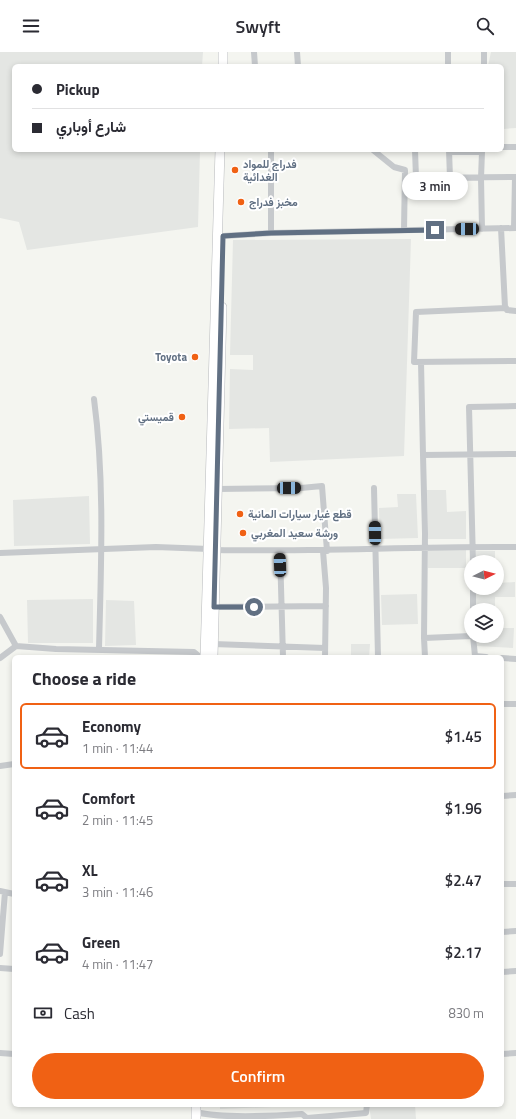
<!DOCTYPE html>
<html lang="en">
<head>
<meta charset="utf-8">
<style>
  :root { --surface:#fff; --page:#f7f7f7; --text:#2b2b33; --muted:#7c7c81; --line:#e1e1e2; --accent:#f06114 }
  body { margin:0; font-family:"Titillium Web",Vazirmatn,sans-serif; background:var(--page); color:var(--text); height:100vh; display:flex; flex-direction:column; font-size:15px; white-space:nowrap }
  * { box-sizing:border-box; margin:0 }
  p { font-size:13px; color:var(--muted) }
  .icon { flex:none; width:22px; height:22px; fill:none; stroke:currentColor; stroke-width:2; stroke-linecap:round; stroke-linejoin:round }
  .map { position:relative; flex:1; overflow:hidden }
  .details { position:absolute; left:12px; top:603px; width:492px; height:452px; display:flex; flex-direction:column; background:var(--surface); border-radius:6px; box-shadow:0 2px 6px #0003 }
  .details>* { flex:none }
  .banner { position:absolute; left:12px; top:12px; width:492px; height:88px; border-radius:6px; box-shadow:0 2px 6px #0003; display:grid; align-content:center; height:88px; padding:0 20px; background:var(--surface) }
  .needle { width:26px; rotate:84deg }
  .tools { position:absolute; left:464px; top:503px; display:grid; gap:8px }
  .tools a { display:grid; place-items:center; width:40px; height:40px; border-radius:50%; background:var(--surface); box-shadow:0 2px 6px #0003; font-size:20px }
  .end { position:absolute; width:18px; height:18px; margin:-9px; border:5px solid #617083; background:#fff; box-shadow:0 0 0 2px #fff }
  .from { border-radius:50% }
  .bubble { position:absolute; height:28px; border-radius:14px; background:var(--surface); box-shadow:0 2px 6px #0003; font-size:13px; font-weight:600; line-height:28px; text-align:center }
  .car { position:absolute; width:12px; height:24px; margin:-12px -6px; border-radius:5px; box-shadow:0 0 3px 1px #0007; background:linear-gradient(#222 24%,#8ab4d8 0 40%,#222 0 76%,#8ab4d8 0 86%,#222 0) }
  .banner b { display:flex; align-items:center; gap:14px; height:38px; font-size:15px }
  .banner b+b { border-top:1px solid var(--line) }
  .banner i { width:10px; height:10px; background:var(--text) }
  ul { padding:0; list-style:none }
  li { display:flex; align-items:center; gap:12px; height:66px; margin:0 8px 6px; padding:0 12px; border:2px solid transparent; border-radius:6px }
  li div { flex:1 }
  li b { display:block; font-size:15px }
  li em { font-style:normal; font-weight:600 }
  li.on { border-color:var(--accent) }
  li>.icon { width:36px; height:36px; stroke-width:1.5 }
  h2 { padding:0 20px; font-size:18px; line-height:48px }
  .pay { display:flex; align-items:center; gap:10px; height:44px; padding:0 20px; font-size:15px }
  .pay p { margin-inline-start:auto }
  .primary-button { display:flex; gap:8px; margin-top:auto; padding:8px 20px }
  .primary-button a { flex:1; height:46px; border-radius:24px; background:var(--accent); color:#fff; font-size:16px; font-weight:600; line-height:46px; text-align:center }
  header { display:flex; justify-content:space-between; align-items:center; height:52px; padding:0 20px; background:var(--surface); font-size:18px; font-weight:600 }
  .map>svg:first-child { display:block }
</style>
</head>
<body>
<header><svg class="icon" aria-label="menu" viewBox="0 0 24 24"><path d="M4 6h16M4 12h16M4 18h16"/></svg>Swyft<svg class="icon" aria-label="search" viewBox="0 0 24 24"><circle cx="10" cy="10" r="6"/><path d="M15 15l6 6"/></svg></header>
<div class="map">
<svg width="516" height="1067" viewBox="0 0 516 1067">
  <rect width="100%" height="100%" fill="#f4f5f0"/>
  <!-- built -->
  <path fill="#e4e6e3" d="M0,0H203L202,14H14V98H200L198,175L27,198L19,170L0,166Z
    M491,0H516V76L503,77V89L502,14H488Z
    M411,187L404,404L270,410L269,376L229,377L230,317L253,318V303H230L233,188Z
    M427,438H446L447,460L466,459V487H428Z
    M397,442H416L418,486L380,487L379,456L398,455Z
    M89,444L90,492L14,494L13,448Z
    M428,498H466V516H428Z
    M476,499H495V510H476Z
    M515,530V545H495V558H476V536H497V531Z
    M417,542L418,572L382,573L381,543Z
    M93,547V591H28L27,548Z
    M106,548L134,549L136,593L105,594Z
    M497,576H514L513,596L477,594V584H497Z
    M351,592H370L369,605H351Z
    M220,1053H296V1054L220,1057Z
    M369,1053H415L416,1067H371Z"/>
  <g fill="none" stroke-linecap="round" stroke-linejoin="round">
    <defs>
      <path id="highway" d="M223,14V0
        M205,605L220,98
        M213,605L222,255
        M196,1067V1053"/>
    </defs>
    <!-- highway casing -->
    <use href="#highway" stroke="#b8babd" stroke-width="10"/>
    <!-- minor -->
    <path stroke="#c6c9cc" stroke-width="6" d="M254,0L255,14
      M297,0L298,14
      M448,0V14
      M484,0V14
      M502,95H516
      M373,98L394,115L405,118L404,178
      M415,98L416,126
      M449,98L450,126
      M450,100H482
      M405,126L515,125
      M501,176L505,255L507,258L516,259
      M514,176L515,125H516
      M482,177L481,126L482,100
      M271,181V98
      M223,184L271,181L516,176
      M506,256L416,260L414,310L516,309
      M421,310L423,403
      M94,347C105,430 101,514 99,597
      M374,436L378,605
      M217,437L301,436L322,434L327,499
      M216,498C316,500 416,494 516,495
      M280,499L283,605
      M323,499L326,536L325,605
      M0,501L156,495L209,497
      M473,510L469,355L516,354
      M473,536V558
      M214,555L326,554
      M0,565L16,594L56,597L194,600L200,605
      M473,584L475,604L486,605
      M424,586L425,481L423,403L516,402
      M213,592L325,596
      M425,605L424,586L471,584
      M0,606L16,594
      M502,606L516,607
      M502,652H516
      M0,714L14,712
      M502,744L516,743
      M502,832H516
      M0,839L14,842
      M502,880L516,879
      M0,902L5,840
      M0,916L14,917
      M502,920L516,919
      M0,1001L14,1002
      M502,1002L516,1001
      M196,1060C223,1067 272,1064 302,1062L308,1067
      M307,1066L366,1061L367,1053"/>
    <!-- highway -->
    <use href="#highway" stroke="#fff" stroke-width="9"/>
  </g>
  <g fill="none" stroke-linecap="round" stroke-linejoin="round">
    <!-- route -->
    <path stroke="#617083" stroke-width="5" d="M254,555H214L223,184L271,181L435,178"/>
  </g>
  <!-- markers -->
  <g fill="#f06114" stroke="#fff" stroke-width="1.5">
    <circle cx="235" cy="118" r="4"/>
    <circle cx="241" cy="150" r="4"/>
    <circle cx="195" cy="305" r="4"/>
    <circle cx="182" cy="365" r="4"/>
    <circle cx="240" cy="462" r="4"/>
    <circle cx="243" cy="481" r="4"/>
  </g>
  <g text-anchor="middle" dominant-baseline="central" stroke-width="4" stroke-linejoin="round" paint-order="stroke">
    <!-- poi labels -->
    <g font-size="11" font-weight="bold" fill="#617083" stroke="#fff" text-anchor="start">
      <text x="243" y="112">فدراج للمواد<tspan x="243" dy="13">الغدائية</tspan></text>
      <text x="249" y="150">مخبز فدراج</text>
      <text x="187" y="305" text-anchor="end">Toyota</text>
      <text x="174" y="365" text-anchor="end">قميستي</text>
      <text x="248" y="462">قطع غيار سيارات المانية</text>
      <text x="251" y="481">ورشة سعيد المغربي</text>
    </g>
  </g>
</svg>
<div class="tools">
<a><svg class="needle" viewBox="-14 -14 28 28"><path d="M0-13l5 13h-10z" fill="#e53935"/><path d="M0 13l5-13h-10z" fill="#7c7c81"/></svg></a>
<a><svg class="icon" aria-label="layers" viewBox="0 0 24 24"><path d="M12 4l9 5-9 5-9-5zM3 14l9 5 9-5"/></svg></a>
</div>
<i class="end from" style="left:254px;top:555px"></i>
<i class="end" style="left:435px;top:178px"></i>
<div class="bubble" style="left:402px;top:120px;width:66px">3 min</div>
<i class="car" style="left:467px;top:177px;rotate:269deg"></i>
<i class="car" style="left:289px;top:436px;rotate:89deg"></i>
<i class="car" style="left:375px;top:481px;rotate:359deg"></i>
<i class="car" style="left:280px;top:513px;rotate:358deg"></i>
<div class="banner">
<b><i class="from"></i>Pickup</b>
<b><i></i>شارع أوباري</b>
</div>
<section class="details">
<h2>Choose a ride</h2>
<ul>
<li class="on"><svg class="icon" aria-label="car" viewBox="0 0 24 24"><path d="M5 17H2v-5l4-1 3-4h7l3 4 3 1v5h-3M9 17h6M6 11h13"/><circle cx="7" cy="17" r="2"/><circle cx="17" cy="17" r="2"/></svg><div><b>Economy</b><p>1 min · 11:44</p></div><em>$1.45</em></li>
<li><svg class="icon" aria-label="car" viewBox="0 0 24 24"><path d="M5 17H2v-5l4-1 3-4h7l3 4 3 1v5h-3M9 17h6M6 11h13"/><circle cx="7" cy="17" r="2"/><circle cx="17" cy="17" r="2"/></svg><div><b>Comfort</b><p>2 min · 11:45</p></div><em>$1.96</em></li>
<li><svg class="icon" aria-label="car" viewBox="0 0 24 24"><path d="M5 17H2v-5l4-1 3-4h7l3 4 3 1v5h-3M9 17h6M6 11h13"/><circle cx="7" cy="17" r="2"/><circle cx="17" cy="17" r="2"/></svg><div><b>XL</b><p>3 min · 11:46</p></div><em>$2.47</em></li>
<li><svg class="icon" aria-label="car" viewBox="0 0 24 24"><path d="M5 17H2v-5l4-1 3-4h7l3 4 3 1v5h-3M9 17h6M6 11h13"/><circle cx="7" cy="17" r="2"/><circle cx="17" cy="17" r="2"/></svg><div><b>Green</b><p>4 min · 11:47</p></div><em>$2.17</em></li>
</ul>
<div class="pay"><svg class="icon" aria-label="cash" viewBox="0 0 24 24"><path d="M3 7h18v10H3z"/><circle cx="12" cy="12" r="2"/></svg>Cash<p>830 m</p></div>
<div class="primary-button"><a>Confirm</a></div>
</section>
</div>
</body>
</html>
